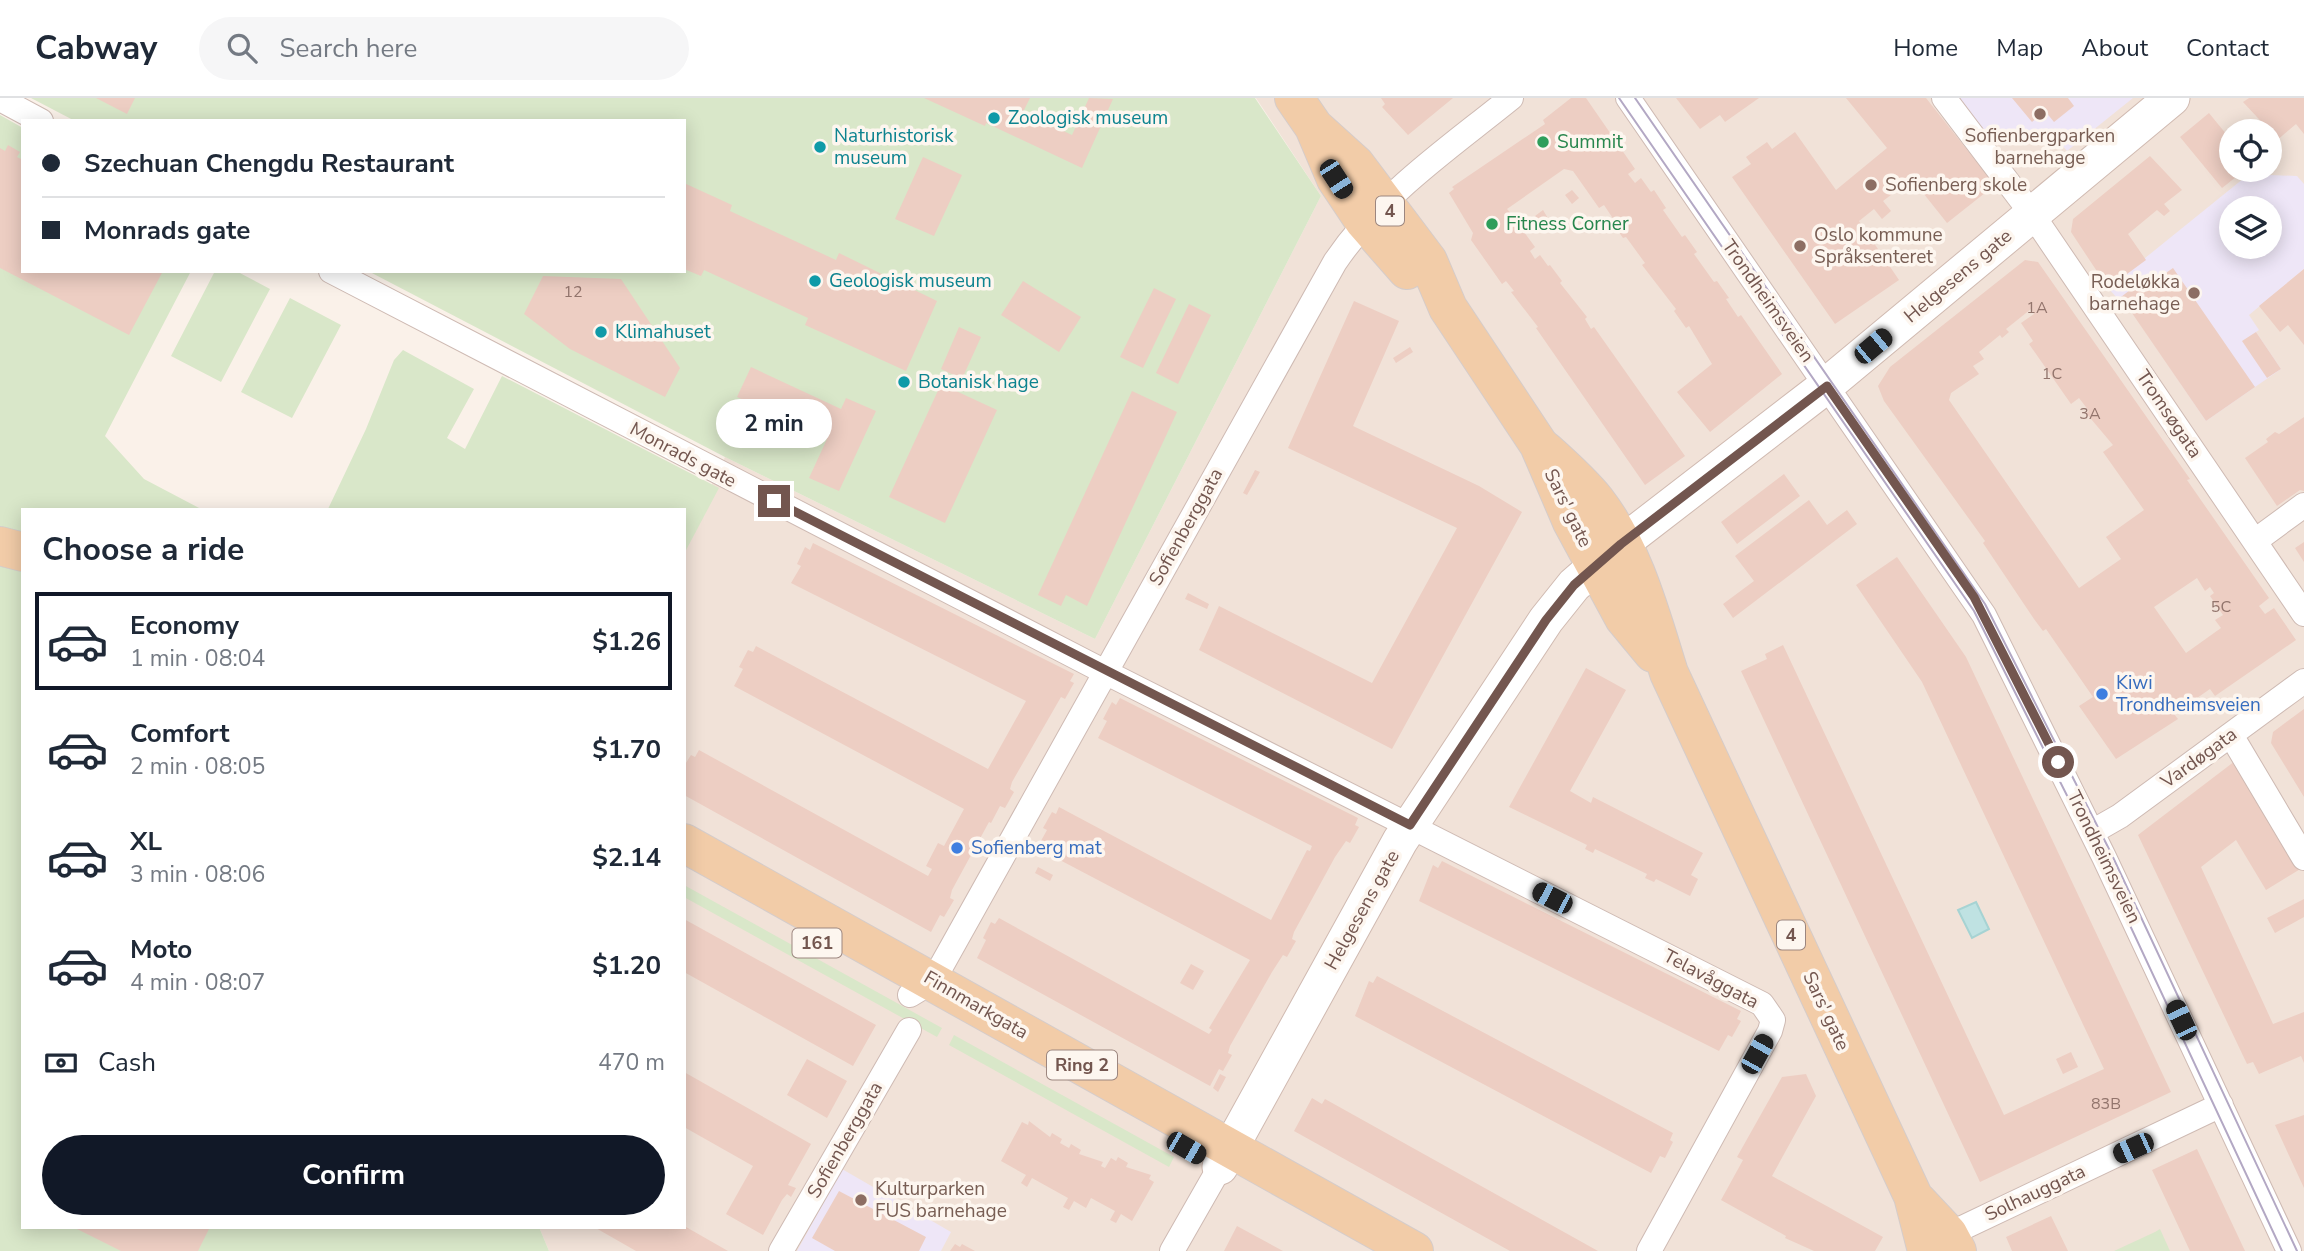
<!DOCTYPE html>
<html lang="en">
<head>
<meta charset="utf-8">
<style>
  :root { --surface:#fff; --page:#f6f6f7; --text:#1f2937; --muted:#747a83; --line:#e0e1e3; --accent:#111827 }
  body { margin:0; font-family:"Nunito Sans",sans-serif; background:var(--page); color:var(--text); height:100vh; display:flex; flex-direction:column; font-size:26px; white-space:nowrap }
  * { box-sizing:border-box; margin:0 }
  p { font-size:23px; color:var(--muted) }
  .icon { flex:none; width:38px; height:38px; fill:none; stroke:currentColor; stroke-width:2; stroke-linecap:round; stroke-linejoin:round }
  .map { position:relative; flex:1; overflow:hidden }
  .drawer { position:absolute; left:21px; top:410px; width:665px; height:721px; display:flex; flex-direction:column; background:var(--surface); border-radius:0px; box-shadow:0 4px 18px #0003 }
  .drawer>* { flex:none }
  .banner { position:absolute; left:21px; top:21px; width:665px; height:154px; border-radius:0px; box-shadow:0 4px 18px #0003; display:grid; align-content:center; height:154px; padding:0 21px; background:var(--surface) }
  .fabs { position:absolute; left:2219px; top:21px; display:grid; gap:14px }
  .fabs a { display:grid; place-items:center; width:63px; height:63px; border-radius:50%; background:var(--surface); box-shadow:0 4px 18px #0003; font-size:35px }
  .end { position:absolute; width:32px; height:32px; margin:-16px; border:9px solid #73564f; background:#fff; box-shadow:0 0 0 4px #fff }
  .from { border-radius:50% }
  .bubble { position:absolute; height:49px; border-radius:24px; background:var(--surface); box-shadow:0 4px 18px #0003; font-size:23px; font-weight:700; line-height:49px; text-align:center }
  .car { position:absolute; width:21px; height:42px; margin:-21px -10px; border-radius:9px; box-shadow:0 0 5px 2px #0007; background:linear-gradient(#222 24%,#8ab4d8 0 40%,#222 0 76%,#8ab4d8 0 86%,#222 0) }
  .banner b { display:flex; align-items:center; gap:24px; height:66px; font-size:26px }
  .banner b+b { border-top:2px solid var(--line) }
  .banner i { width:18px; height:18px; background:var(--text) }
  ul { padding:0; list-style:none }
  li { display:flex; align-items:center; gap:21px; height:98px; margin:0 14px 10px; padding:0 7px; border:4px solid transparent; border-radius:0px }
  li div { flex:1 }
  li b { display:block; font-size:26px }
  li em { font-style:normal; font-weight:700 }
  li.current { border-color:var(--accent) }
  li>.icon { width:63px; height:63px; stroke-width:1.5 }
  h2 { padding:0 21px; font-size:32px; line-height:84px }
  .pay { display:flex; align-items:center; gap:18px; height:77px; padding:0 21px; font-size:26px }
  .pay p { margin-inline-start:auto }
  .button { display:flex; gap:14px; margin-top:auto; padding:14px 21px }
  .button a { flex:1; height:80px; border-radius:42px; background:var(--accent); color:#fff; font-size:28px; font-weight:700; line-height:80px; text-align:center }
  header { display:flex; align-items:center; gap:42px; box-sizing:border-box; height:98px; padding:0 35px; background:var(--surface); border-bottom:2px solid var(--line) }
  header strong { font-size:33px }
  nav { display:flex; gap:38px; margin-inline-start:auto; font-size:24px }
  .search { width:490px; height:63px; background:var(--page); display:flex; align-items:center; gap:18px; box-sizing:border-box; padding:0 24px; border-radius:38px; color:var(--muted); font-size:26px }
  .map>svg:first-child { display:block }
</style>
</head>
<body>
<header>
<strong>Cabway</strong>
<div class="search"><svg class="icon" aria-label="search" viewBox="0 0 24 24"><circle cx="10" cy="10" r="6"/><path d="M15 15l6 6"/></svg>Search here</div>
<nav><a>Home</a><a>Map</a><a>About</a><a>Contact</a></nav>
</header>
<div class="map">
<svg width="2304" height="1153" viewBox="0 0 2304 1153">
  <rect width="100%" height="100%" fill="#faf1e9"/>
  <!-- residential -->
  <path fill="#f1e2d8" fill-rule="evenodd" d="M1256,0H2304V1153H549L539,1129H684V444L725,359L1095,541L1321,98ZM2231,33H2270V72H2231ZM2231,110H2270V149H2231Z"/>
  <!-- education -->
  <path fill="#eee6f7" fill-rule="evenodd" d="M1955,0H2133L2067,53L2057,41L2036,32L1985,38Z
    M2254,72H2262L2268,77L2297,78L2304,86V171L2249,217L2259,232L2256,234L2281,271L2206,323L2122,199L2118,201L2108,190ZM2231,110H2270V149H2231Z
    M842,1071L951,1134L941,1153H797Z"/>
  <!-- green -->
  <path fill="#d9e7c9" d="M31,0H1255L1321,98L1095,541L725,359L368,173H684V23H75Z
    M0,17L23,30V173H191L105,338L144,381L201,411H23V434L0,429Z
    M215,173H236L270,191L221,284L171,258Z
    M290,200L341,227L292,320L241,294Z
    M403,252L474,291L447,340L465,351L502,278L719,390L684,456V411H328L366,331L394,262Z
    M0,468L23,474V1129H539L549,1153H0Z
    M684,787L942,930L937,939L684,799Z
    M954,937L1174,1059L1169,1069L949,947Z
    M2160,1131L2170,1153H2114L2155,1134Z"/>
  <!-- water -->
  <path fill="#bfe2e2" stroke="#a6d3d3" stroke-width="2" d="M1976,804L1989,831L1972,840L1958,812Z"/>
  <!-- building -->
  <path fill="#edcec3" fill-rule="evenodd" d="M96,0H135L127,16Z
    M924,0H1030L1023,14L1072,37L1089,0L1113,1L1082,70L986,25L985,28Z
    M1381,0H1453L1408,37L1382,9L1385,6Z
    M1571,0H1586L1635,71L1628,76L1635,85L1641,80L1651,94L1654,92L1666,110L1663,112L1682,139L1685,137L1697,154L1694,156L1714,184L1717,183L1729,200L1726,201L1738,219L1741,217L1782,276L1710,334L1677,294L1712,266L1689,228L1686,230L1674,213L1676,211L1642,167L1645,165L1626,139L1623,140L1611,123L1614,122L1604,107L1599,110L1573,73L1564,71L1507,111L1515,120L1511,123L1515,130L1519,127L1535,149L1530,153L1535,161L1540,157L1548,168L1550,167L1562,183L1560,185L1587,219L1585,221L1591,231L1594,229L1685,358L1645,387L1536,230L1538,229L1511,194L1514,193L1506,183L1502,186L1471,142L1473,135L1449,95L1454,91L1452,89L1545,26L1543,22Z
    M1676,0H1759L1725,24L1720,17L1700,31Z
    M1846,0H1926L1995,87L1947,125L1912,81L1883,103L1891,113L1882,121L1874,111L1859,123L1899,182L1835,226L1732,79L1751,66L1746,59L1767,44L1772,51L1795,34L1836,92L1887,50Z
    M2012,0H2068L2074,8L2054,24L2045,13L2032,24Z
    M2249,0H2304V36L2296,26L2275,44L2270,33L2243,4Z
    M2209,15L2231,42V72H2245L2222,90L2180,39Z
    M8,47L20,54L17,59L23,62V173H163L129,237L0,170V50L5,53Z
    M2150,58L2182,92L2164,106L2170,113L2164,118L2157,112L2128,136L2146,162L2108,190L2071,134L2073,121Z
    M923,59L962,77L934,138L895,121Z
    M684,85L732,107L730,113L836,162L839,155L937,203L906,273L805,227L808,220L704,172L701,178L684,171Z
    M1572,92L1579,100L1572,106L1565,97Z
    M1543,112L1549,122L1542,127L1535,118Z
    M2025,162L2038,164L2190,381L2187,382L2269,500L2259,508L2265,516L2274,510L2296,542L2215,598L2210,591L2174,616L2178,621L2116,661L2079,608L2093,599L2046,531L2043,533L2034,521L1983,445L1985,443L1884,303L1878,288L1890,269ZM2031,211L2034,216L2021,225L2033,243L2029,246L2071,306L2079,300L2089,313L2086,315L2113,347L2103,354L2144,412L2106,439L2121,461L2079,490L1949,302L1951,295L1979,276L1973,268L1984,261L1979,254L2000,237L2002,240L2009,234L2006,231ZM2197,480L2205,493L2210,489L2214,495L2210,498L2223,517L2215,522L2221,530L2186,555L2154,509Z
    M2173,170L2255,289L2206,323L2121,199L2148,178L2153,184Z
    M2304,171V247L2288,227L2280,234L2259,208Z
    M543,178L621,181L680,270L665,299L570,251L524,216Z
    M1023,183L1081,219L1059,254L1001,217Z
    M1154,190L1176,201L1143,270L1120,259Z
    M1354,203L1399,223L1353,328L1479,388L1522,414L1392,651L1199,552L1219,508L1372,585L1457,430L1288,350Z
    M1189,206L1211,217L1178,286L1156,275Z
    M959,229L981,239L962,281L941,271Z
    M2256,234L2281,271L2267,280L2242,243Z
    M1410,249L1413,254L1396,265L1393,260Z
    M751,269L841,311L846,300L876,313L839,393L809,380L827,341L737,299Z
    M941,286L997,312L945,425L889,399Z
    M1132,293L1177,314L1087,508L1066,497L1061,508L1038,497Z
    M2304,319V393L2300,392L2277,408L2245,360L2268,344L2266,341L2275,334L2279,336Z
    M1255,372L1260,374L1247,397L1243,395Z
    M1784,376L1800,398L1737,446L1721,424Z
    M1809,402L1827,427L1847,412L1857,426L1733,520L1723,506L1754,483L1735,458Z
    M2304,444V464L2295,450Z
    M813,445L1074,576L1070,583L1074,585L1065,601L1061,599L1012,684L1010,691L1014,694L1005,710L1000,708L991,725L989,724L952,792L950,800L954,802L944,819L940,817L931,834L684,697V668L691,657L695,659L699,652L928,778L932,771L926,768L938,745L944,748L964,711L734,588L743,571L739,569L748,552L753,554L756,548L988,671L1026,603L791,485L801,468L797,466L805,449L810,452Z
    M1897,459L1966,559L2171,994L1980,1084L1741,573L1767,561L1765,556L1783,547L2004,1017L2104,971L1922,584L1856,487Z
    M1188,495L1209,506L1207,511L1185,501Z
    M1586,570L1626,592L1570,693L1591,705L1593,699L1703,755L1691,777L1698,781L1690,798L1656,781L1654,784L1645,780L1647,776L1595,751L1593,755L1585,751L1587,747L1509,709Z
    M1120,600L1358,720L1355,727L1359,729L1350,745L1346,743L1335,759L1294,834L1292,841L1296,843L1287,859L1283,857L1272,874L1230,948L1228,955L1232,957L1223,973L1219,971L1210,988L977,860L986,842L983,840L991,824L995,826L999,820L1209,936L1212,932L1209,930L1250,862L1037,750L1047,732L1043,730L1052,714L1056,716L1059,709L1271,822L1307,752L1310,753L1312,748L1098,640L1107,623L1103,621L1112,604L1116,607Z
    M2304,611V699L2271,645L2273,634Z
    M2235,663L2302,770L2266,792L2236,742L2201,769L2273,926L2304,914V965L2301,958L2259,976L2253,964L2247,966L2138,737Z
    M1442,763L1741,913L1737,921L1741,923L1732,939L1728,937L1719,953L1419,803L1433,767L1438,770Z
    M1038,769L1053,777L1050,783L1035,775Z
    M2304,801V819L2275,835L2267,820Z
    M684,821L876,927L853,968L684,874Z
    M1191,866L1204,873L1193,892L1180,885Z
    M1377,878L1673,1035L1670,1042L1673,1044L1665,1060L1660,1058L1651,1075L1355,918L1369,883L1373,885Z
    M2071,954L2078,969L2063,976L2056,961Z
    M807,961L847,983L827,1020L787,997Z
    M684,974L811,1046L788,1087L796,1090L791,1099L787,1096L782,1102L763,1137L726,1116L753,1068L684,1029Z
    M1220,976L1226,979L1218,994L1213,990Z
    M1806,976L1816,998L1772,1078L1883,1139L1875,1153H1814L1785,1140L1786,1138L1721,1102L1743,1062L1737,1059L1782,979Z
    M1312,1000L1322,1006L1325,1001L1598,1153H1510L1294,1033Z
    M2304,1017V1090L2275,1027Z
    M1029,1023L1050,1039L1052,1035L1062,1041L1060,1045L1069,1050L1071,1046L1081,1052L1079,1056L1103,1064L1101,1068L1105,1070L1111,1060L1116,1063L1118,1059L1128,1065L1126,1069L1151,1077L1149,1081L1154,1084L1132,1123L1121,1116L1116,1125L1110,1122L1115,1113L1091,1100L1086,1110L1074,1103L1069,1112L1063,1109L1068,1100L1032,1080L1027,1089L1021,1085L1026,1077L1001,1063L1022,1024L1028,1027Z
    M2197,1051L2245,1153H2190L2152,1072Z
    M839,1093L926,1139L919,1153H835L812,1140Z
    M2051,1118L2068,1153H2012L2006,1139Z
    M1237,1128L1283,1153H1224Z
    M78,1129H210L198,1153H121L77,1131Z
    M594,1129H686L728,1153H636Z
    M955,1146L960,1149L962,1146L975,1153H950Z"/>
  <g fill="none" stroke-linecap="round" stroke-linejoin="round">
    <defs>
      <path id="street" d="M1628,0L1984,517L2104,759L2289,1153
        M1944,0L2032,116L2304,516
        M0,1L41,23
        M331,173L1105,574L1762,906L1773,922L1770,933L1649,1153
        M2255,443L2304,407
        M2231,637L2304,760
        M2092,734L2120,718L2304,583
        M910,897L933,883L1335,164C1381,96 1448,51 1511,0
        M1937,1142L2221,1007
        M781,1153L909,932
        M1172,1153L1220,1069"/>
      <path id="secondary" d="M1220,1069L1400,743L1546,522L1574,487L1621,446L1822,291L2172,0"/>
      <path id="primary" d="M1294,0L1314,29L1336,81L1364,123L1407,172
        M1314,29L1355,66L1428,163L1448,210L1539,347L1572,424L1624,520L1653,555
        M1539,347C1559,365 1579,382 1596,403C1634,452 1651,518 1669,575L1913,1098L1927,1153
        M0,448L23,454
        M684,745L1414,1153
        M1917,1103L1948,1136L1957,1153"/>
    </defs>
    <!-- street casing -->
    <use href="#street" stroke="#cebab3" stroke-width="26"/>
    <!-- secondary casing -->
    <use href="#secondary" stroke="#d0bab1" stroke-width="37"/>
    <!-- primary casing -->
    <use href="#primary" stroke="#d5ccca" stroke-width="40"/>
    <!-- street -->
    <use href="#street" stroke="#fff" stroke-width="24"/>
    <!-- secondary -->
    <use href="#secondary" stroke="#fff" stroke-width="35"/>
    <!-- primary -->
    <use href="#primary" stroke="#f2cca8" stroke-width="38"/>
    <!-- tram -->
    <path stroke="#b3a8c4" stroke-width="2" d="M1619,0L1974,513L2099,761L2282,1153
      M1635,0L1985,506L2111,755L2297,1153"/>
  </g>
  <g fill="none" stroke-linecap="round" stroke-linejoin="round">
    <!-- route -->
    <path stroke="#73564f" stroke-width="9" d="M774,403L1410,727L1546,522L1574,487L1621,446L1827,288L1974,499L2058,664"/>
  </g>
  <!-- markers -->
  <g fill="#8d6e63" stroke="#fdf6ef" stroke-width="2.5">
    <circle cx="2040" cy="16" r="7"/>
    <circle cx="1871" cy="87" r="7"/>
    <circle cx="1800" cy="148" r="7"/>
    <circle cx="2194" cy="195" r="7"/>
    <circle cx="861" cy="1102" r="7"/>
  </g>
  <g fill="#0f9aa8" stroke="#fdf6ef" stroke-width="2.5">
    <circle cx="994" cy="20" r="7"/>
    <circle cx="820" cy="49" r="7"/>
    <circle cx="815" cy="183" r="7"/>
    <circle cx="601" cy="234" r="7"/>
    <circle cx="904" cy="284" r="7"/>
  </g>
  <g fill="#2e9e5b" stroke="#fdf6ef" stroke-width="2.5">
    <circle cx="1543" cy="44" r="7"/>
    <circle cx="1492" cy="126" r="7"/>
  </g>
  <g fill="#3f7fe0" stroke="#fdf6ef" stroke-width="2.5">
    <circle cx="2102" cy="596" r="7"/>
    <circle cx="957" cy="750" r="7"/>
  </g>
  <g text-anchor="middle" dominant-baseline="central" stroke-width="7" stroke-linejoin="round" paint-order="stroke">
    <!-- number labels -->
    <g font-size="16" fill="#92746c">
      <text x="573" y="194">12</text>
      <text x="2037" y="210">1A</text>
      <text x="2052" y="276">1C</text>
      <text x="2090" y="316">3A</text>
      <text x="2221" y="509">5C</text>
      <text x="2106" y="1006">83B</text>
    </g>
    <!-- shield labels -->
    <g fill="#fdf6ef" stroke="#9c867f" stroke-width="2">
      <rect x="1376" y="98.5" width="28" height="29" rx="5"/>
      <rect x="1777" y="822.5" width="28" height="29" rx="5"/>
      <rect x="792.5" y="830.5" width="49" height="29" rx="5"/>
      <rect x="1047" y="952.5" width="70" height="29" rx="5"/>
    </g>
    <g font-size="18" font-weight="bold" fill="#73564f">
      <text x="1390" y="113">4</text>
      <text x="1791" y="837">4</text>
      <text x="817" y="845">161</text>
      <text x="1082" y="967">Ring 2</text>
    </g>
    <!-- culture labels -->
    <g font-size="19" fill="#0d838f" stroke="#fdf6ef" text-anchor="start">
      <text x="1008" y="20">Zoologisk museum</text>
      <text x="834" y="38">Naturhistorisk<tspan x="834" dy="22">museum</tspan></text>
      <text x="829" y="183">Geologisk museum</text>
      <text x="615" y="234">Klimahuset</text>
      <text x="918" y="284">Botanisk hage</text>
    </g>
    <!-- education labels -->
    <g font-size="19" fill="#785e54" stroke="#fdf6ef" text-anchor="start">
      <text x="2040" y="38" text-anchor="middle">Sofienbergparken<tspan x="2040" dy="22">barnehage</tspan></text>
      <text x="1885" y="87">Sofienberg skole</text>
      <text x="1814" y="137">Oslo kommune<tspan x="1814" dy="22">Språksenteret</tspan></text>
      <text x="2180" y="184" text-anchor="end">Rodeløkka<tspan x="2180" dy="22">barnehage</tspan></text>
      <text x="875" y="1091">Kulturparken<tspan x="875" dy="22">FUS barnehage</tspan></text>
    </g>
    <!-- leisure labels -->
    <g font-size="19" fill="#27864d" stroke="#fdf6ef" text-anchor="start">
      <text x="1557" y="44">Summit</text>
      <text x="1506" y="126">Fitness Corner</text>
    </g>
    <!-- street labels -->
    <g font-size="19" fill="#73564f" stroke="#fdf6ef">
      <text transform="translate(1958 178) rotate(-40)">Helgesens gate</text>
      <text transform="translate(1768 203) rotate(55)">Trondheimsveien</text>
      <text transform="translate(2169 316) rotate(56)">Tromsøgata</text>
      <text transform="translate(683 357) rotate(28)">Monrads gate</text>
      <text transform="translate(1568 410) rotate(64)">Sars' gate</text>
      <text transform="translate(1186 429) rotate(-61)">Sofienberggata</text>
      <text transform="translate(2199 660) rotate(-36)">Vardøgata</text>
      <text transform="translate(2104 759) rotate(64)">Trondheimsveien</text>
      <text transform="translate(1362 812) rotate(-61)">Helgesens gate</text>
      <text transform="translate(1711 881) rotate(28)">Telavåggata</text>
      <text transform="translate(976 907) rotate(30)">Finnmarkgata</text>
      <text transform="translate(1826 913) rotate(65)">Sars' gate</text>
      <text transform="translate(845 1042) rotate(-60)">Sofienberggata</text>
      <text transform="translate(2035 1095) rotate(-25)">Solhauggata</text>
    </g>
    <!-- shop labels -->
    <g font-size="19" fill="#366cbe" stroke="#fdf6ef" text-anchor="start">
      <text x="2116" y="585">Kiwi<tspan x="2116" dy="22">Trondheimsveien</tspan></text>
      <text x="971" y="750">Sofienberg mat</text>
    </g>
  </g>
</svg>
<div class="fabs">
<a><svg class="icon" aria-label="locate" viewBox="0 0 24 24"><circle cx="12" cy="12" r="6"/><path d="M12 2v4M12 18v4M2 12h4M18 12h4"/></svg></a>
<a><svg class="icon" aria-label="layers" viewBox="0 0 24 24"><path d="M12 4l9 5-9 5-9-5zM3 14l9 5 9-5"/></svg></a>
</div>
<i class="end from" style="left:2058px;top:664px"></i>
<i class="end" style="left:774px;top:403px"></i>
<div class="bubble" style="left:716px;top:301px;width:116px">2 min</div>
<i class="car" style="left:1336px;top:81px;rotate:147deg"></i>
<i class="car" style="left:1873px;top:248px;rotate:50deg"></i>
<i class="car" style="left:1552px;top:800px;rotate:297deg"></i>
<i class="car" style="left:2181px;top:922px;rotate:335deg"></i>
<i class="car" style="left:1757px;top:956px;rotate:29deg"></i>
<i class="car" style="left:1186px;top:1050px;rotate:120deg"></i>
<i class="car" style="left:2133px;top:1050px;rotate:246deg"></i>
<div class="banner">
<b><i class="from"></i>Szechuan Chengdu Restaurant</b>
<b><i></i>Monrads gate</b>
</div>
<section class="drawer">
<h2>Choose a ride</h2>
<ul>
<li class="current"><svg class="icon" aria-label="car" viewBox="0 0 24 24"><path d="M5 17H2v-5l4-1 3-4h7l3 4 3 1v5h-3M9 17h6M6 11h13"/><circle cx="7" cy="17" r="2"/><circle cx="17" cy="17" r="2"/></svg><div><b>Economy</b><p>1 min · 08:04</p></div><em>$1.26</em></li>
<li><svg class="icon" aria-label="car" viewBox="0 0 24 24"><path d="M5 17H2v-5l4-1 3-4h7l3 4 3 1v5h-3M9 17h6M6 11h13"/><circle cx="7" cy="17" r="2"/><circle cx="17" cy="17" r="2"/></svg><div><b>Comfort</b><p>2 min · 08:05</p></div><em>$1.70</em></li>
<li><svg class="icon" aria-label="car" viewBox="0 0 24 24"><path d="M5 17H2v-5l4-1 3-4h7l3 4 3 1v5h-3M9 17h6M6 11h13"/><circle cx="7" cy="17" r="2"/><circle cx="17" cy="17" r="2"/></svg><div><b>XL</b><p>3 min · 08:06</p></div><em>$2.14</em></li>
<li><svg class="icon" aria-label="car" viewBox="0 0 24 24"><path d="M5 17H2v-5l4-1 3-4h7l3 4 3 1v5h-3M9 17h6M6 11h13"/><circle cx="7" cy="17" r="2"/><circle cx="17" cy="17" r="2"/></svg><div><b>Moto</b><p>4 min · 08:07</p></div><em>$1.20</em></li>
</ul>
<div class="pay"><svg class="icon" aria-label="cash" viewBox="0 0 24 24"><path d="M3 7h18v10H3z"/><circle cx="12" cy="12" r="2"/></svg>Cash<p>470 m</p></div>
<div class="button"><a>Confirm</a></div>
</section>
</div>
</body>
</html>
